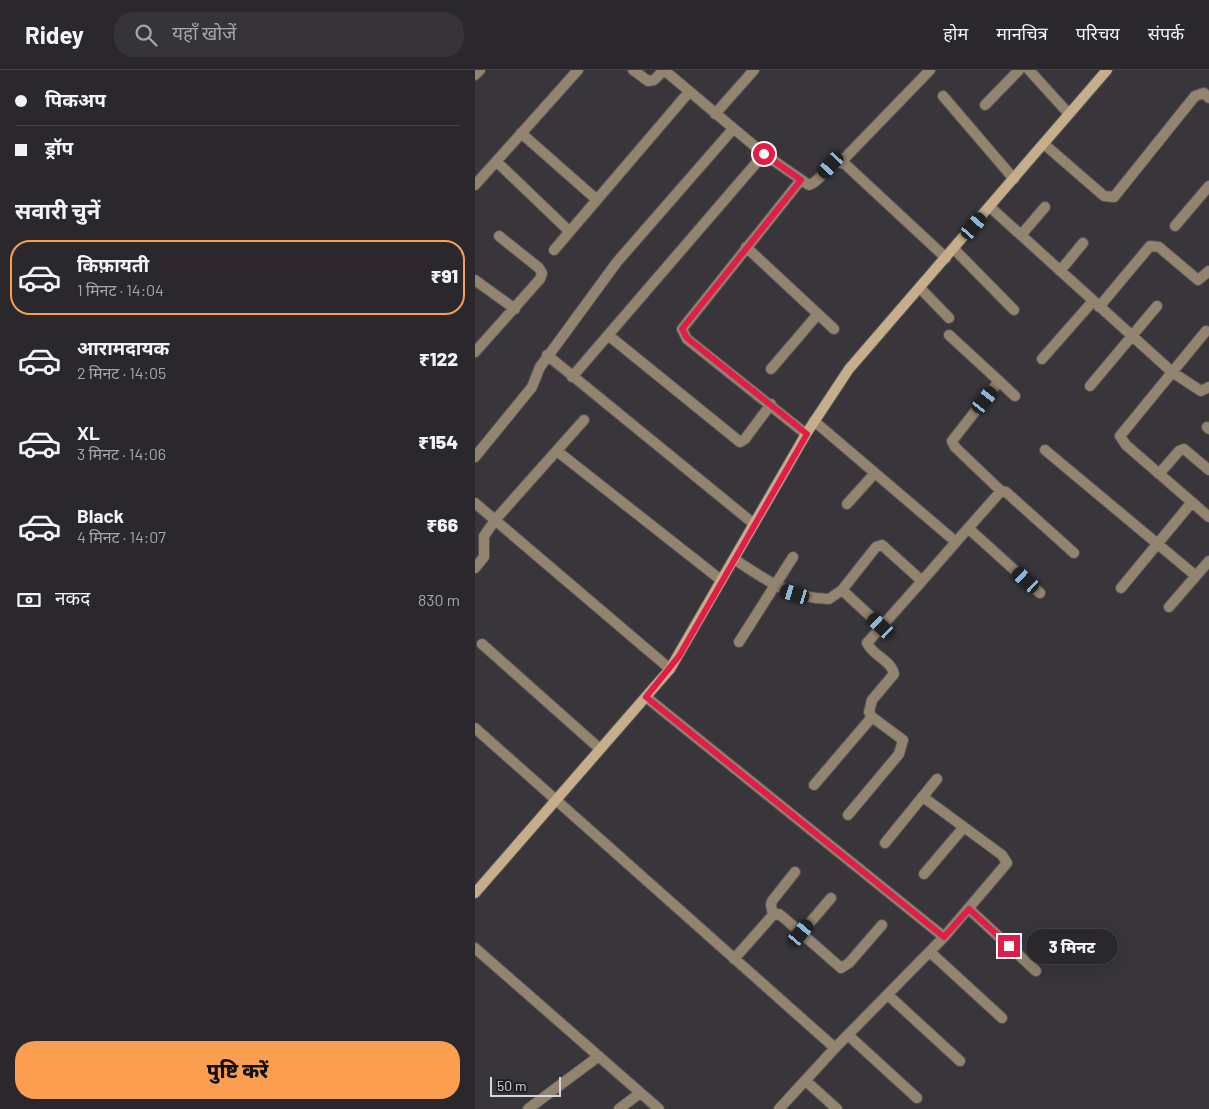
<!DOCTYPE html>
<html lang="hi">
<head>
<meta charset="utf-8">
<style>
  :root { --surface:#2a282c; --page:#363438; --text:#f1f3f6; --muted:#a5a6a9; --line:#464448; --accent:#fb9e50 }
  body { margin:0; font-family:Barlow,"Noto Sans Devanagari",sans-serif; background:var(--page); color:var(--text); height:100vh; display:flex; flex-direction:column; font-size:19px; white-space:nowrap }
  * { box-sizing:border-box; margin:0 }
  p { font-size:16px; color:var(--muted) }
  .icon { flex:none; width:28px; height:28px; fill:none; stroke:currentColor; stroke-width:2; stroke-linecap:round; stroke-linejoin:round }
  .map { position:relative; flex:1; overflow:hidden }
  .side { display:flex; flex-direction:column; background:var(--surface); width:475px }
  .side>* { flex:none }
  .hud { display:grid; align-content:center; height:110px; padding:0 15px; background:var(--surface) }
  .scale { position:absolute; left:15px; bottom:12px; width:71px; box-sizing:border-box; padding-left:5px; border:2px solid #d7d6d8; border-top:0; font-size:14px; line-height:18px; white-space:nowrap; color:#d7d6d8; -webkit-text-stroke:4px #1f1e20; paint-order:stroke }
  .end { position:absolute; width:22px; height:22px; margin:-11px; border:6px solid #e11d48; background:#fff; box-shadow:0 0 0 2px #fff }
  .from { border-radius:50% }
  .bubble { position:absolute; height:35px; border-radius:18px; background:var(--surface); box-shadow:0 5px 20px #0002,0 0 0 1px var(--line); font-size:16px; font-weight:800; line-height:35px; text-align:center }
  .car { position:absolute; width:15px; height:30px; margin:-15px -8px; border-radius:6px; box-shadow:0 0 4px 1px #0007; background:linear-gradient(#222 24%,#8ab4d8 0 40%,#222 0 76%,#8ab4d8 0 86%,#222 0) }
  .hud b { display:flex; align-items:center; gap:18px; height:48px; font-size:19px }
  .hud b+b { border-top:1px solid var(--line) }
  .hud i { width:12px; height:12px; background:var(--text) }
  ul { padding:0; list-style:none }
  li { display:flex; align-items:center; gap:15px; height:75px; margin:0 10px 8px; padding:0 5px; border:2px solid transparent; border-radius:20px }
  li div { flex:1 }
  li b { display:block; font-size:19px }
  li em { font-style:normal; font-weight:800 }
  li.active { border-color:var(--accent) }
  li>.icon { width:45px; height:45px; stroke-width:1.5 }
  h2 { padding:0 15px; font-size:22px; line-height:60px }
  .pay { display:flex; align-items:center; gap:12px; height:55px; padding:0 15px; font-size:19px }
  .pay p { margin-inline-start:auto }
  .primary-button { display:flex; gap:10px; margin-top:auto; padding:10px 15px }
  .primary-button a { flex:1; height:58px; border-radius:20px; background:var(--accent); color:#111; font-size:20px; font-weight:800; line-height:58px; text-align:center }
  header { display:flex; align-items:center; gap:30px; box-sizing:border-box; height:70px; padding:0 25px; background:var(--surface); border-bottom:1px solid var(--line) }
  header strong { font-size:24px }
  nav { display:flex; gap:28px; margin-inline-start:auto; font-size:18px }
  .search { width:350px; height:45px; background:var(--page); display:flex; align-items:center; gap:12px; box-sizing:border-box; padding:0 18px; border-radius:20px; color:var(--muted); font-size:19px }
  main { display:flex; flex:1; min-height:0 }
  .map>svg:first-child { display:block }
</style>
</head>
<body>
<header>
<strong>Ridey</strong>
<div class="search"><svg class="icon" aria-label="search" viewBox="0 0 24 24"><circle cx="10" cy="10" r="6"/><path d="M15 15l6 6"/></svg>यहाँ खोजें</div>
<nav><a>होम</a><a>मानचित्र</a><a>परिचय</a><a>संपर्क</a></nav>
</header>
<main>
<section class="side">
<div class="hud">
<b><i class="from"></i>पिकअप</b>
<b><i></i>ड्रॉप</b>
</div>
<h2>सवारी चुनें</h2>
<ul>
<li class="active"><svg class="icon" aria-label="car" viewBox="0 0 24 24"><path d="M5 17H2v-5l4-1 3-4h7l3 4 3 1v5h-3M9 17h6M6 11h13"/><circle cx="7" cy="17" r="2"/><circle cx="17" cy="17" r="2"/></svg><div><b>किफ़ायती</b><p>1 मिनट · 14:04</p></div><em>₹91</em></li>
<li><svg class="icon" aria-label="car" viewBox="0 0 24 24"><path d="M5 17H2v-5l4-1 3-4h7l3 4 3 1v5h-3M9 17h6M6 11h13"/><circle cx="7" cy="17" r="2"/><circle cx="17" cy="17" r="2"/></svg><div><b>आरामदायक</b><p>2 मिनट · 14:05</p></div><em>₹122</em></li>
<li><svg class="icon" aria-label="car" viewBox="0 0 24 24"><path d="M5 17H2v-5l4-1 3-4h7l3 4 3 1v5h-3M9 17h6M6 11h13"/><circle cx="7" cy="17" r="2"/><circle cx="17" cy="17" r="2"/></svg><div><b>XL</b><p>3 मिनट · 14:06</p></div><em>₹154</em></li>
<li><svg class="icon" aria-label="car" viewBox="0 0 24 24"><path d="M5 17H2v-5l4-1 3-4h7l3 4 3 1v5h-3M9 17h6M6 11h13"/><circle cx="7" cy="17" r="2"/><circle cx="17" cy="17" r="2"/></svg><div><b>Black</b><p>4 मिनट · 14:07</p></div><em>₹66</em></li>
</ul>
<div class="pay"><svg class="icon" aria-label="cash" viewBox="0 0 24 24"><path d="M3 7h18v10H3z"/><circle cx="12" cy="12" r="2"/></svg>नकद<p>830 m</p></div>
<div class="primary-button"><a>पुष्टि करें</a></div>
</section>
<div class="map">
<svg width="734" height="1039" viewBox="0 0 734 1039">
  <rect width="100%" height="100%" fill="#38363a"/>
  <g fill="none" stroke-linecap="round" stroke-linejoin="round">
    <defs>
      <path id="street" d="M158,0L173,11L179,10L189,0L289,84L334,115C346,111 350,98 361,92L370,94L471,188
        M554,0L594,44
        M0,5L5,0
        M468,26L539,109
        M510,35L544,0
        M240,44L279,0
        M46,63L121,129
        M569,74L629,126L639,127L720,26L729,23L734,28
        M22,92L94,161
        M365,93L455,0
        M325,111L207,259L212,269L331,364
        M0,115L103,0
        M515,137L697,302L726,321L734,317
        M700,156L734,116
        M546,165L570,137
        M271,177L359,259
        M479,179L539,240
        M79,180L214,22
        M585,201L608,173
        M0,210L40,239
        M445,218L474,248
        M624,237L675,176L684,177L723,210L734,201
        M731,261L645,366L651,375L734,447
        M133,265L265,372L270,369L296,334
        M474,265L524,311L477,371L480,377L526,421
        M0,282L65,209L67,203L64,198L24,166
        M72,285L279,454
        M567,289L618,231
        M296,299L343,244
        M97,307L289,84
        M524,311L540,326
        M615,316L682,236
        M339,351L481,472L447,511
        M732,357L734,359
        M570,380L721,506
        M82,381L246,510
        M0,387L57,317L65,297L142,192L258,59
        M684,404L704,381L709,379L734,400
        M0,433L195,599
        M372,434L400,403
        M493,458L565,523
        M481,472L526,421L531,422L599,483
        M259,489C289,509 317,529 354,529L367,520L401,477L407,475L447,511L392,573C398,586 416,590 419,604L397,630L394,642L397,647L428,670L424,684L373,745
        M0,498L9,487V466L20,450L109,350
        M646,518L717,432
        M367,520L406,556
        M694,537L734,491
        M264,572L318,487
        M7,574L125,679
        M171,627L469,867
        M0,658L360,978
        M339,715L397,647
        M410,773L462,709
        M449,804L489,757
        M494,839L561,901
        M298,845L296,835L297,831L320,802
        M326,863L356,828
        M0,878L184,1039
        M455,882L527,948
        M259,889L298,845L304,844L309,848L366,898L374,893L407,855
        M413,925L485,991
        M373,965L442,1028
        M331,1011L362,1039
        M53,1039L124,986
        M144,1039L165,1023
        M304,1039L360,978L469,867L532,793L527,785L448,727"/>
      <path id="secondary" d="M0,823L195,599L331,364L374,299L632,0"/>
    </defs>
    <!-- street casing -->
    <use href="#street" stroke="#555356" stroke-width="12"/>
    <!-- secondary casing -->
    <use href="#secondary" stroke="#555356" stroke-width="12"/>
    <!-- street -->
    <use href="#street" stroke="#92846e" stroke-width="10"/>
    <!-- secondary -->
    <use href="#secondary" stroke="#c6ae8b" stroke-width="10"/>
  </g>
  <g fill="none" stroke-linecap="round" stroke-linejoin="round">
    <!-- route -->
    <path stroke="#e11d48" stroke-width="6" d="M289,84L326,110L207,259L212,268L332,364L204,586L171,627L469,867L494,839L534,876"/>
  </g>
</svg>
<div class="scale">50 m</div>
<i class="end from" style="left:289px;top:84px"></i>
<i class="end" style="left:534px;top:876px"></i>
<div class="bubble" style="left:551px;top:859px;width:92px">3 मिनट</div>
<i class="car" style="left:356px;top:95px;rotate:222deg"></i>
<i class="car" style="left:499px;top:156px;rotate:41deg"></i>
<i class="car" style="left:510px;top:330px;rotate:39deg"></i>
<i class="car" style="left:551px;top:510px;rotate:312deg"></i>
<i class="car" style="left:320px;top:524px;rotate:287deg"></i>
<i class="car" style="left:406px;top:556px;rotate:313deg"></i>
<i class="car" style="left:326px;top:863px;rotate:40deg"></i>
</div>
</main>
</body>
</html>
